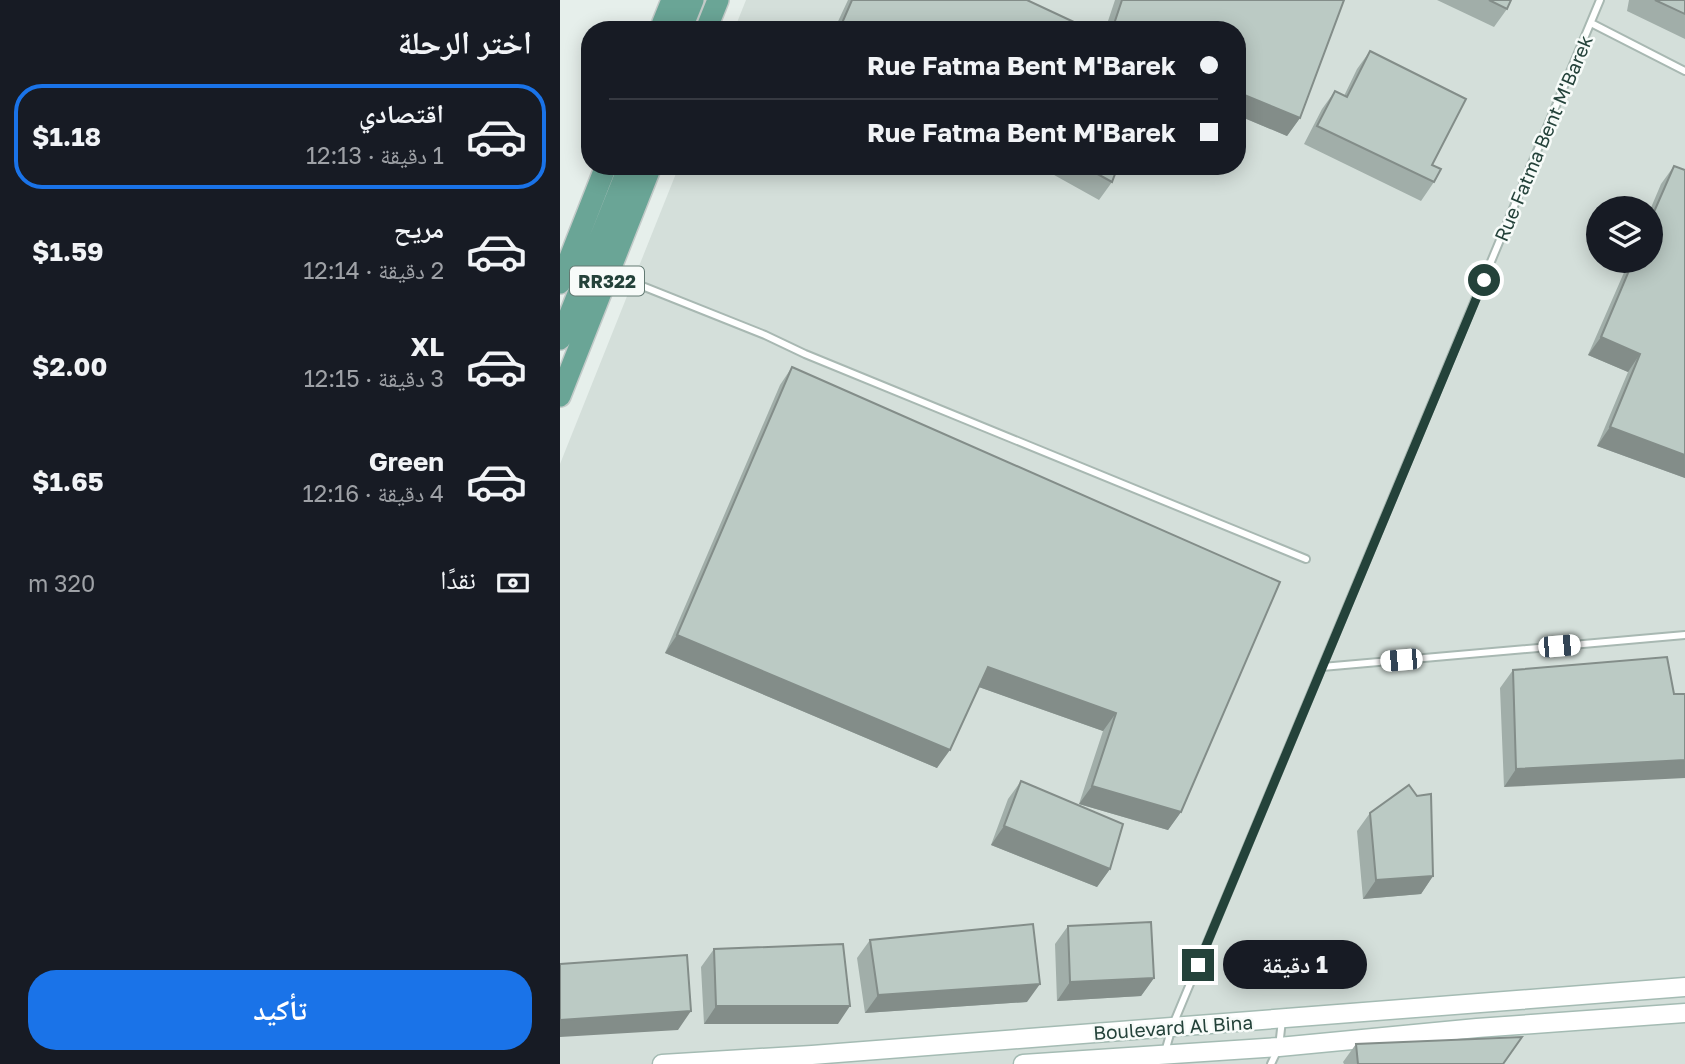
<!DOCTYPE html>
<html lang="ar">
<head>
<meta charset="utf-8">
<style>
  :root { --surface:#171b24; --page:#20242c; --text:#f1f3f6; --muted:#9ea1a6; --line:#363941; --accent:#1a73e8 }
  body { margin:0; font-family:"Golos Text","Noto Naskh Arabic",sans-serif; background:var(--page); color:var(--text); direction:rtl; height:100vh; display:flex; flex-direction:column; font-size:26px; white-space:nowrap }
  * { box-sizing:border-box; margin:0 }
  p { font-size:23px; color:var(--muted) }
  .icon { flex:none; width:38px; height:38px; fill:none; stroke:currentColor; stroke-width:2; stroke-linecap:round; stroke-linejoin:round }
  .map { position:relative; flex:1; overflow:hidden; direction:ltr }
  .drawer { display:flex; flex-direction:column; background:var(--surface); width:560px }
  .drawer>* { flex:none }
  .banner { position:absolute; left:21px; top:21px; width:665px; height:154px; border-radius:28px; box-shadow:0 4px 18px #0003; direction:rtl; display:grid; align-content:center; height:154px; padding:0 28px; background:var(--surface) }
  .controls { position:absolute; left:1026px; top:196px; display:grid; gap:14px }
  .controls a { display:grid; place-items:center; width:77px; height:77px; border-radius:50%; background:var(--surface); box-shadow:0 4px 18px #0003; font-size:35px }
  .end { position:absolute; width:32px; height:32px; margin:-16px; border:9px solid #24423a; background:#fff; box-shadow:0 0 0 4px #fff }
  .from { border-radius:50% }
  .bubble { position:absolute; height:49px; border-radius:24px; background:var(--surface); box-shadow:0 4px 18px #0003; font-size:23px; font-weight:700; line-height:49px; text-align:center; direction:rtl }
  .car { position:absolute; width:21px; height:42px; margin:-21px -10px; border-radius:9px; box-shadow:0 0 5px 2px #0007; background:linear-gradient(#fff 24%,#345 0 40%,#fff 0 76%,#345 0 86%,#fff 0) }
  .banner b { display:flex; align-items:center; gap:24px; height:66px; font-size:26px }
  .banner b+b { border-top:2px solid var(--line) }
  .banner i { width:18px; height:18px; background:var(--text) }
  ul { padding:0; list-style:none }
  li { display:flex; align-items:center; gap:21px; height:105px; margin:0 14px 10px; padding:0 14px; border:4px solid transparent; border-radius:28px }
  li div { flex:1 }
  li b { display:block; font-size:26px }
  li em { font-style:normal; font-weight:700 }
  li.active { border-color:var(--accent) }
  li>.icon { width:63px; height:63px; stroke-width:1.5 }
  h2 { padding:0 28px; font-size:32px; line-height:84px }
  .pay { display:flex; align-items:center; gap:18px; height:77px; padding:0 28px; font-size:26px }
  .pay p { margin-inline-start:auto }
  .button { display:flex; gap:14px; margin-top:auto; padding:14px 28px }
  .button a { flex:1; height:80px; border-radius:28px; background:var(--accent); color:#fff; font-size:28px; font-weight:700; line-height:80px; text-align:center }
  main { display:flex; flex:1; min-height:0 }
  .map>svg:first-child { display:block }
</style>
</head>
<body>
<main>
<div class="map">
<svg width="1125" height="1064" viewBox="0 0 1125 1064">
  <rect width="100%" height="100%" fill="#e6efeb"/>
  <!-- built -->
  <path fill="#d4dfda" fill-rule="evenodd" d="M186,0H1125V1064H0V464L119,166H677V30H174ZM1038,208H1090V261H1038Z"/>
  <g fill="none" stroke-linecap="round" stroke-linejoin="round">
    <defs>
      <path id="service" d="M1031,23L1125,71
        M52,274L205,335L245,354L746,559
        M762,667L1125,635
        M605,1052L612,1027L1040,0
        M711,1064L719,1047L722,1020"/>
      <path id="secondary" d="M102,1064L252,1055L1125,987
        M463,1064L719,1047L917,1028L1125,1013"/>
      <path id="primary" d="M100,30L112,0
        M121,30L133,0
        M146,30L158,0
        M0,283L46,166
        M0,339L69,166
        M0,396L91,166"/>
    </defs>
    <!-- service casing -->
    <use href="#service" stroke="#a8b8b2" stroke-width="10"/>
    <!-- secondary casing -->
    <use href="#secondary" stroke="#a4bbb3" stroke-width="21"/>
    <!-- primary casing -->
    <use href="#primary" stroke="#c2cac8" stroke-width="24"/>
    <!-- service -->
    <use href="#service" stroke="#fff" stroke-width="6"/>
    <!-- secondary -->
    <use href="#secondary" stroke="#fff" stroke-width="18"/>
    <!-- primary -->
    <use href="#primary" stroke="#6aa596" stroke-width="21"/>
  </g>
  <!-- wall -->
  <path fill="#a1aea9" d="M288,0H467L531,30H274Z
    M555,0H784L740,118L727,136L677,115V30H545Z
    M877,0H951L947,9L934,27Z
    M1069,0H1125V39L1067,11Z
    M810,51L872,165L874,182L861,201L744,144L762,109L775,91L784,96L797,69Z
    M478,166H558L552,182L539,200Z
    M1114,166L1125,478L1037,446L1068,372L1028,355L1069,261H1090V210L1101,184Z
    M232,367L720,582L621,812L608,830L519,804L543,731L419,687L377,768L105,653L220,385Z
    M1107,657L944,787L940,688L953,670Z
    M461,781L550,869L537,887L431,845L448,799Z
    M810,813L873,876L861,894L803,899L797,831Z
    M508,926L594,978L581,996L497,1001L495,944Z
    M310,940L467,1002L305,1013L297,958Z
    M154,949L278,1024H144L141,967Z
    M796,1044L943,1064H784L783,1062Z"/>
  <!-- shaded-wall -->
  <path fill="#838d89" d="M677,92L740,118L727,136L677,115Z
    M1041,337L1080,354L1068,372L1028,355Z
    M1050,427L1125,455V478L1037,446Z
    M117,635L390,750L377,768L105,653Z
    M428,667L556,713L543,731L416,686Z
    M1125,760V778L944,787L956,769Z
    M532,786L621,812L608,830L519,804Z
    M444,826L550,869L537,887L431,845Z
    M873,876L861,894L803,899L816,880Z
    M594,978L581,996L497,1001L510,982Z
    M480,984L467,1002L305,1013L318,995Z
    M156,1006H290L278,1024H144Z
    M131,1011L118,1030L0,1037V1020Z"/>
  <!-- building -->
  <path fill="#bbcac4" stroke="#838d89" stroke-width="2" d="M292,0H467L531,30H279Z
    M562,0H784L740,118L677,92V30H552Z
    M929,0H951L947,9Z
    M1095,0H1125V14Z
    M810,51L906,99L872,165L881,169L874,182L757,126L775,91L787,97Z
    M523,166H558L552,182Z
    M1114,166L1125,170V455L1050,427L1080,354L1041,337L1073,261H1090V221Z
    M232,367L720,582L621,812L532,786L556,713L428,667L390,750L117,635Z
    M1107,657L1114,694H1125V760L956,769L953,670Z
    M461,781L563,824L550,869L444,826Z
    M849,785L857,796L871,794L873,876L816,880L810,813Z
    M591,922L594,978L510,982L508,926Z
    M473,924L480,984L318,995L310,940Z
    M283,944L290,1006H156L154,949Z
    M127,955L131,1011L0,1020V964Z
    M962,1037L943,1064H798L796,1044Z"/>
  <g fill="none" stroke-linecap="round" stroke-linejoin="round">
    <!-- route -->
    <path stroke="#24423a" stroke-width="9" d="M638,965L924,280"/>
  </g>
  <g text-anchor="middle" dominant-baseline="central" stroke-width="5" stroke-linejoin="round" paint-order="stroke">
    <!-- shield labels -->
    <rect fill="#f7fbf9" stroke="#637a73" stroke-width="2" x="10" y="266.5" width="74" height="29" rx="5"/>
    <g font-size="18" font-weight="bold" fill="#24423a">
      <text x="47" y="281">RR322</text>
    </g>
    <!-- street labels -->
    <g font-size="19" fill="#24423a" stroke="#f7fbf9">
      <text transform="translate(983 138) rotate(-67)">Rue Fatma Bent M'Barek</text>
      <text transform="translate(613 1027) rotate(-4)">Boulevard Al Bina</text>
    </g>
  </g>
</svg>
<div class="controls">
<a><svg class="icon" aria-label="layers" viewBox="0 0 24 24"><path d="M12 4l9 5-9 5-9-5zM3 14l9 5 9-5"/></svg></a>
</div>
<i class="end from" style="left:924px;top:280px"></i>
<i class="end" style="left:638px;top:965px"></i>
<div class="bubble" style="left:663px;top:940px;width:144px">1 دقيقة</div>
<i class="car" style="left:999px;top:646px;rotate:85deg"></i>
<i class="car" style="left:841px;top:660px;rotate:265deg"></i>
<div class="banner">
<b><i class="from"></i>Rue Fatma Bent M'Barek</b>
<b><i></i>Rue Fatma Bent M'Barek</b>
</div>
</div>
<section class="drawer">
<h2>اختر الرحلة</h2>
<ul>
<li class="active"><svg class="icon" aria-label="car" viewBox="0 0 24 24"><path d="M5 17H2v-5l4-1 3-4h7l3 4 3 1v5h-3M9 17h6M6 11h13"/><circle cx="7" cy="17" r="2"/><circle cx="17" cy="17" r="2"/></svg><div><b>اقتصادي</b><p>1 دقيقة · 12:13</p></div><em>$1.18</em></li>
<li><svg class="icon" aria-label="car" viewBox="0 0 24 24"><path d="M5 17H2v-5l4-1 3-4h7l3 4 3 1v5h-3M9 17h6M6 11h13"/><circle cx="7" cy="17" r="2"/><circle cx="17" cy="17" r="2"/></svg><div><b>مريح</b><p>2 دقيقة · 12:14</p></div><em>$1.59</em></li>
<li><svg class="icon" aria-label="car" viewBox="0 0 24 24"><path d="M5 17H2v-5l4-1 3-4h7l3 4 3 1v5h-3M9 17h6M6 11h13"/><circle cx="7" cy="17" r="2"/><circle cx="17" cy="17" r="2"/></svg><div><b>XL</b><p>3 دقيقة · 12:15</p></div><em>$2.00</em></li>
<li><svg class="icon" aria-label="car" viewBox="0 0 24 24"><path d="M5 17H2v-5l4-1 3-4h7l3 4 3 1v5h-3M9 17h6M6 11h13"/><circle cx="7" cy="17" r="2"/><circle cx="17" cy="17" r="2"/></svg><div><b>Green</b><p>4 دقيقة · 12:16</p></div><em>$1.65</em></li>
</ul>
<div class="pay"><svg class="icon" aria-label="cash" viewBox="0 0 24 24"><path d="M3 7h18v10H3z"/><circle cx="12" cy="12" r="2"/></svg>نقدًا<p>320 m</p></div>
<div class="button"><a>تأكيد</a></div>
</section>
</main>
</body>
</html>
